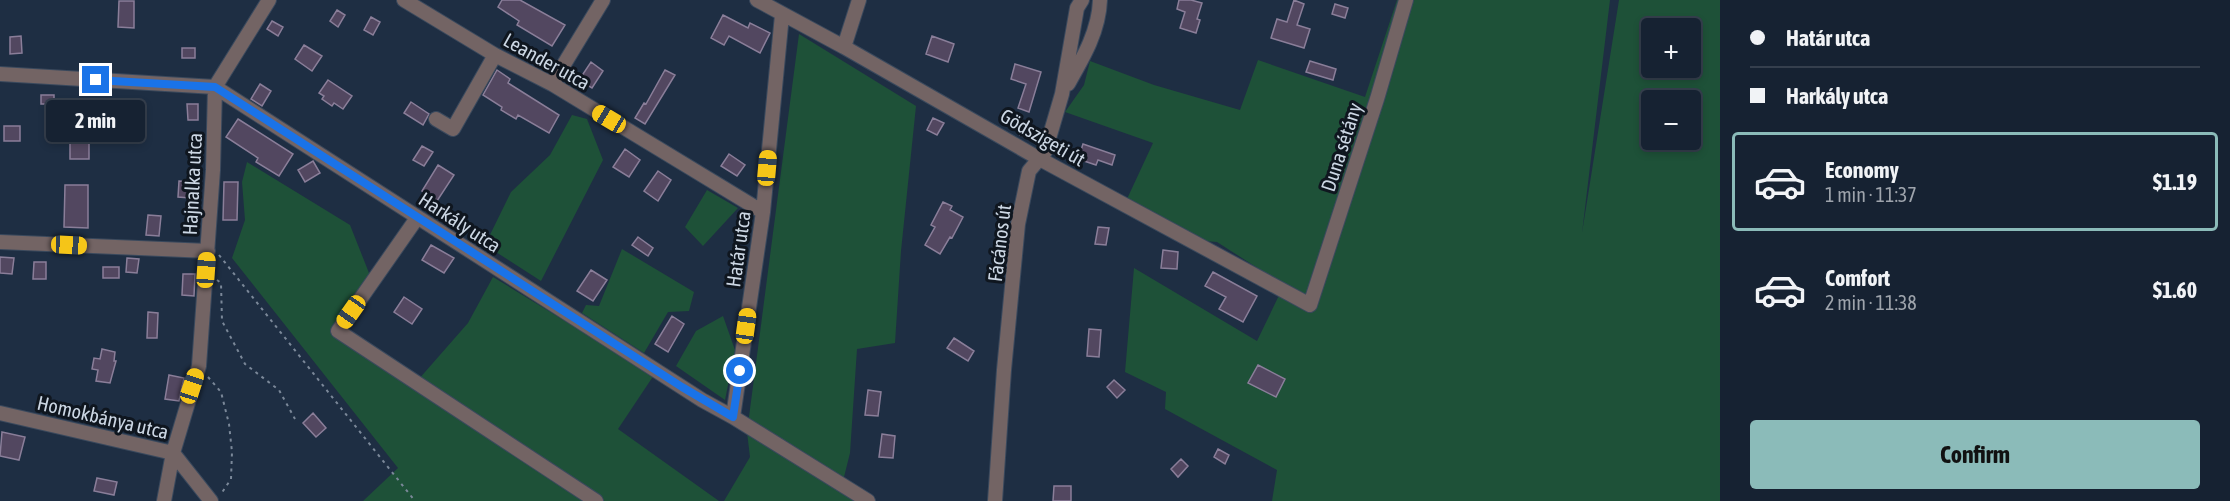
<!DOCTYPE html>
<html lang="en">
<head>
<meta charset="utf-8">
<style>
  :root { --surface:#162232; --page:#232f3e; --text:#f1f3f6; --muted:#9ea4ac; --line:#353f4d; --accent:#8bbbb9 }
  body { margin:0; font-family:"Asap Condensed",sans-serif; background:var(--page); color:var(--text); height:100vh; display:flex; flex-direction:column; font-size:22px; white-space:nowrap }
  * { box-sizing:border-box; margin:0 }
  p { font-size:20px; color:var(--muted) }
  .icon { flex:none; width:33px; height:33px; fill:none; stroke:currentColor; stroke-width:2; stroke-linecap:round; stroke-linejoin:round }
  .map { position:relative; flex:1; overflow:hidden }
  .drawer { display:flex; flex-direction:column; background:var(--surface); width:510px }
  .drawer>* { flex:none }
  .banner { display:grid; align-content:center; height:132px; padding:0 30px; background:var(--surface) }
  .tools { position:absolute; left:1641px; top:18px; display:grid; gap:12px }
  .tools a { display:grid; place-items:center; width:60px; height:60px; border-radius:6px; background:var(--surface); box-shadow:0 3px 9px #0003,0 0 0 2px var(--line); font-size:30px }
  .end { position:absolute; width:27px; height:27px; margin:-14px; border:8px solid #1a73e8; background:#fff; box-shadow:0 0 0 3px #fff }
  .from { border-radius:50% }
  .bubble { position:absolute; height:42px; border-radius:6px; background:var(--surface); box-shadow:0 3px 9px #0003,0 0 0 2px var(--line); font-size:20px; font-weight:700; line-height:42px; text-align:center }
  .car { position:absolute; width:18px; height:36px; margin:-18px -9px; border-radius:8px; box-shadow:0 0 4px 2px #0007; background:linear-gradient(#f5c518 24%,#345 0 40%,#f5c518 0 76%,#345 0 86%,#f5c518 0) }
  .banner b { display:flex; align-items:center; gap:21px; height:57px; font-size:22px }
  .banner b+b { border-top:2px solid var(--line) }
  .banner i { width:15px; height:15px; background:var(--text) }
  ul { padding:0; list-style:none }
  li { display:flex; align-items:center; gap:18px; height:99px; margin:0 12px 9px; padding:0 18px; border:3px solid transparent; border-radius:6px }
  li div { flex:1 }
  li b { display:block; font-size:22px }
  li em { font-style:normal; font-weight:700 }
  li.on { border-color:var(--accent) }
  li>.icon { width:54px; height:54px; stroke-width:1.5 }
  .button { display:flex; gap:12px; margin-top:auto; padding:12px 30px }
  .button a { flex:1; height:69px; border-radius:6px; background:var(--accent); color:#111; font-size:24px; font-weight:700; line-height:69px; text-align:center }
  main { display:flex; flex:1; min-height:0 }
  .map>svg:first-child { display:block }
</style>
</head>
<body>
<main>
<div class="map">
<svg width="1720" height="501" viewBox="0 0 1720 501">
  <rect width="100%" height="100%" fill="#1e2e43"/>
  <!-- green -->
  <path fill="#1e5138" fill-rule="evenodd" d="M1397,0H1610L1582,233L1619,0H1720V501H1272L1277,470L1165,409L1166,392L1125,372L1134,268L1257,341L1284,285L1217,242L1205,241L1127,199L1153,143L1065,112L1084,85L1090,61L1154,85L1240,110L1258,60L1365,97ZM1652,28H1690V68H1652ZM1652,100H1690V140H1652Z
    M799,34L916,106L901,251L895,343L857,349L850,453L843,481L876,501H724L750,457L747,432Z
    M572,115L587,119L603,160L541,281L485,245L511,192L550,155Z
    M247,162L350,225L371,278L338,326L418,380L468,323L493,277L654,375L618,429L719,501H363L398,468L232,258L245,220L242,182Z
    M707,190L738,208L703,246L685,227Z
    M622,249L694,292L689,311L668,312L644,353L582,313L586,305L599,306Z
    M723,316L735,350L725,400L676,366L696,331Z"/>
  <!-- building -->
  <path fill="#524760" stroke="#8a7e99" stroke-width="1.5" d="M502,0H520L565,25L552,46L517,25L519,21L498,7Z
    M1179,0H1191L1202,3L1197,19L1200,20L1196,33L1180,28L1185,12L1177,9Z
    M1294,0L1304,4L1297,25L1310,29L1304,48L1271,38L1277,19L1287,22Z
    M119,1H134V28L118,27Z
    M1335,4L1348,8L1345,18L1332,14Z
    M337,10L345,15L338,27L330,21Z
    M723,15L748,28L750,23L770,33L760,53L729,36L724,45L711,38Z
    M371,17L380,22L373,35L364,30Z
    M272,21L283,27L278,36L267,29Z
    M21,36L22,53L10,54V37Z
    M932,36L954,44L948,62L926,54Z
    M304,45L322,56L312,71L295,59Z
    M182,48H195V58H182Z
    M1310,61L1336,69L1333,80L1306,72Z
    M591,62L603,71L592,88L579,80Z
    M1015,64L1041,72L1029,112L1018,108L1026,84L1011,79Z
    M497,70L510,79L508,83L559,115L549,133L518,115L516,119L501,110L502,107L483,95Z
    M665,70L675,75L645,124L635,118L644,103L646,104Z
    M328,80L352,96L343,109L334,103L332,106L322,99L324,96L319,93Z
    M260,84L271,91L262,106L251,99Z
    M41,95H54V104H41Z
    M110,99H131V133L109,132Z
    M411,102L429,114L423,125L404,113Z
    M187,104H198V120H188Z
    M933,118L944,123L937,135L927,130Z
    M238,119L293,154L279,176L256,162L258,158L226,137Z
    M1023,125L1036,129L1033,139L1020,135Z
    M4,126H20V141H4Z
    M70,140H89V159H70Z
    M1083,144L1115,155L1112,165L1098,160L1096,165L1078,159Z
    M422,146L433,152L424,166L413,160Z
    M625,149L640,160L629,177L613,167Z
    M729,154L745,165L737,176L721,166Z
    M313,161L320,173L305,182L298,170Z
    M438,165L454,175L437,201L422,191Z
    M658,171L671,180L658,201L644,191Z
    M179,181L191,182L190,198L178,197Z
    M224,182H238L237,220H223Z
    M65,185H88V228L64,227Z
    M943,202L952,206L950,210L963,217L952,238L950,237L940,254L925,245L935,227L931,225Z
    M148,215L161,216L159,236L146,235Z
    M1098,227L1109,228L1106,245L1095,244Z
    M638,237L653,248L648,256L632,245Z
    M431,245L454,258L444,273L422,260Z
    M1163,250L1178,252L1177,269L1161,268Z
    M0,257L14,258L12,274L0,273Z
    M127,258L139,259L137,273L126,272Z
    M34,262H46V279H33Z
    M103,267H119V278H103Z
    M591,270L607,280L593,301L577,291Z
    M1213,272L1257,296L1243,322L1219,309L1226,297L1205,286Z
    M183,274H195L194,296L182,295Z
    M404,297L422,309L412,324L394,312Z
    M148,312L158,313L157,338H147Z
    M672,316L684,324L668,352L655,344Z
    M1089,329L1101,330L1099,357L1087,356Z
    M954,338L974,351L968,361L947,348Z
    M102,349L115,352L114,361H116L110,383L96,381L98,370L92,369L94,358L100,359Z
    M1258,365L1285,379L1276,397L1248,383Z
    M169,375L184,378L179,401L165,399Z
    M1114,380L1125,390L1117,398L1107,387Z
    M868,390L881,392L878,416L865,415Z
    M313,413L326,428L316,437L303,423Z
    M2,432L25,437L19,460L0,456Z
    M882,434L895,436L893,458L879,457Z
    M1218,449L1229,455L1225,464L1214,457Z
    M1181,459L1188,466L1178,477L1171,469Z
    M97,478L117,482L114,495L94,491Z
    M1054,486H1071V501H1053Z"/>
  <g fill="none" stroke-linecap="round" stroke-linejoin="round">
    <defs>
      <path id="minor" d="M404,0L495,55L552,84L763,212
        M757,0L844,47L1038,158L1310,305L1377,99L1406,0
        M844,47L859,0
        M0,74L215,87L702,400L733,417L868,501
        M552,84L603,0
        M1068,84C1083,58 1099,31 1100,0
        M436,119L453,129L495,55
        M417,218L338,331L596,501
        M0,242L208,251
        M0,413L173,453L211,501
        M733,417L763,212L782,15
        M164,501L173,453L199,366L213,170L215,87L269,0
        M995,501L1004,370L1018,224L1029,171L1045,152L1062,94L1077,8L1082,0"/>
    </defs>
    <!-- minor casing -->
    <use href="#minor" stroke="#3a495d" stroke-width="16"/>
    <!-- path -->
    <path stroke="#7b8899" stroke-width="2" stroke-dasharray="3 4.5" stroke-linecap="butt" d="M219,255L415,501
      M217,280L221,283L222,321L245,364L279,390L295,419
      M208,377L221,392L229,424L232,452L231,479L221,494"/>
    <!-- minor -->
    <use href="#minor" stroke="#736464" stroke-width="14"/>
  </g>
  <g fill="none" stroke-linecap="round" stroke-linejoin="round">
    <!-- route -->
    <path stroke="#1a73e8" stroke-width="8" d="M96,80L215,87L682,387L733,417L740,371"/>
  </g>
  <g text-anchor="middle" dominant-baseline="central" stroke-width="6" stroke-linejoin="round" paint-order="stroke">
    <!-- street labels -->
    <g font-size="20" fill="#ccd7e4" stroke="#0f161f">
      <text transform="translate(547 61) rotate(29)">Leander utca</text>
      <text transform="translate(1043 137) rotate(30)">Gödszigeti út</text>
      <text transform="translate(1341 147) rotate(-72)">Duna sétány</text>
      <text transform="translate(192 184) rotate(-87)">Hajnalka utca</text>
      <text transform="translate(460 222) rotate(33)">Harkály utca</text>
      <text transform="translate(999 243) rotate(-83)">Fácános út</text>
      <text transform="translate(738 249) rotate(-82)">Határ utca</text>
      <text transform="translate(103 417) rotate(13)">Homokbánya utca</text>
    </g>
  </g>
</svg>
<div class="tools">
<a>+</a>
<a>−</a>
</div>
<i class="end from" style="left:740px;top:371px"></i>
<i class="end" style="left:96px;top:80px"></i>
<div class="bubble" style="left:46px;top:100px;width:99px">2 min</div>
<i class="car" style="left:609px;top:119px;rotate:301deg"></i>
<i class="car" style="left:767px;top:168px;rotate:5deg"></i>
<i class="car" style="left:69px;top:245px;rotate:93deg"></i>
<i class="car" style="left:206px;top:270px;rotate:4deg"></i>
<i class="car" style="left:351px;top:312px;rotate:215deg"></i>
<i class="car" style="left:746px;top:326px;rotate:8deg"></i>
<i class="car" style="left:192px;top:386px;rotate:18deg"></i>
</div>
<section class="drawer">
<div class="banner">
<b><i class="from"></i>Határ utca</b>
<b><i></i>Harkály utca</b>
</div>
<ul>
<li class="on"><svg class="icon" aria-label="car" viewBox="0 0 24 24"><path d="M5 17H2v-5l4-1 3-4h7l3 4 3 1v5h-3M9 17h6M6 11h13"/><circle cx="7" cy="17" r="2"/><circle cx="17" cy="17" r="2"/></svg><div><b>Economy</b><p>1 min · 11:37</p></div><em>$1.19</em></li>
<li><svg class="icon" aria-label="car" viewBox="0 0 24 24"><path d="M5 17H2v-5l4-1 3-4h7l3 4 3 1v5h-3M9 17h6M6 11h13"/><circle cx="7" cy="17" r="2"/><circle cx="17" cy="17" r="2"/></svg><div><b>Comfort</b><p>2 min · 11:38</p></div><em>$1.60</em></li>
</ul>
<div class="button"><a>Confirm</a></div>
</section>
</main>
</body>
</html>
